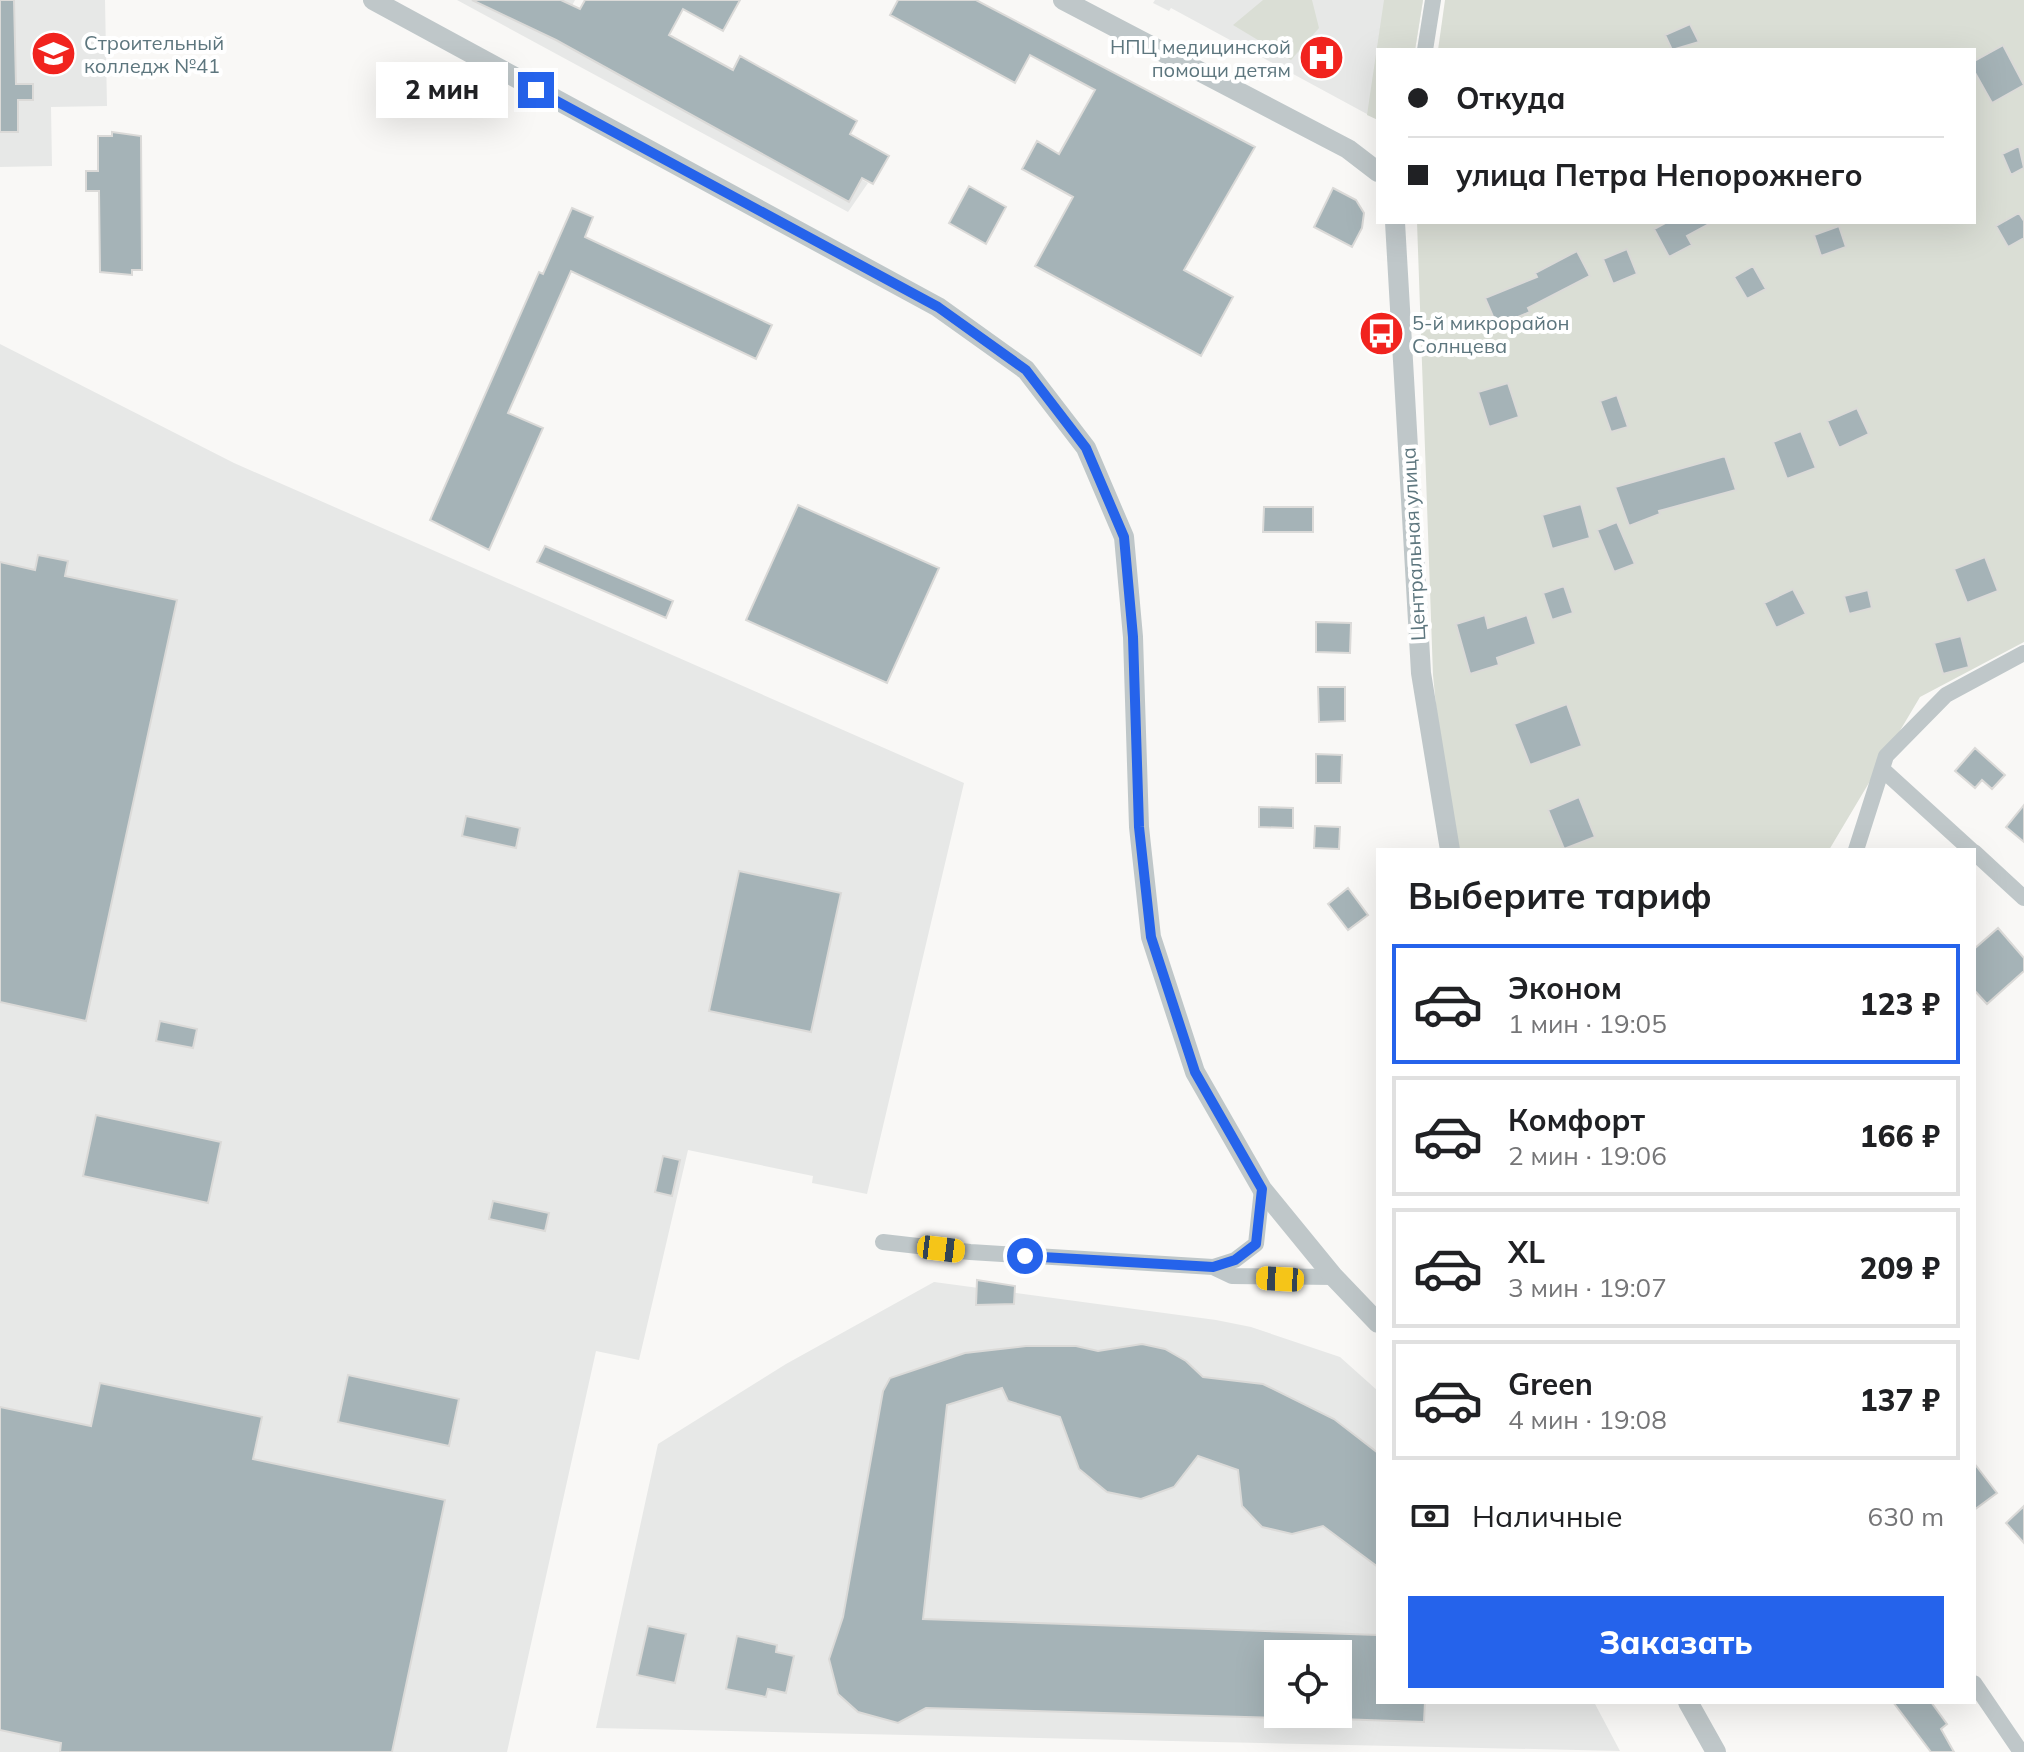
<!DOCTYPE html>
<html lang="ru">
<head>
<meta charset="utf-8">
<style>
  :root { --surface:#fff; --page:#f2f2f2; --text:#202124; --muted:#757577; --line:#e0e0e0; --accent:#2563eb }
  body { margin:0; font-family:Mulish,sans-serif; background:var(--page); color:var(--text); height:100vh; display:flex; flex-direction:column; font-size:30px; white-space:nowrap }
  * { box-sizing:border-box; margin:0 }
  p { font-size:26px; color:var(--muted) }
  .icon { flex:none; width:44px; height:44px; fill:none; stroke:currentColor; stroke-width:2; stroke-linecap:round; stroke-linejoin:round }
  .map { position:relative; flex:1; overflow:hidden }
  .details { position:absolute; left:1376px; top:848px; width:600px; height:856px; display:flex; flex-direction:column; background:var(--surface); border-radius:0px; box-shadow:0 8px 32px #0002 }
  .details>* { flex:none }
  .hud { position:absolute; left:1376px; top:48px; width:600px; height:176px; border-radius:0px; box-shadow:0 8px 32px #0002; display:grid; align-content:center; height:176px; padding:0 32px; background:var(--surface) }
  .buttons { position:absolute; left:1264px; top:1640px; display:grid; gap:16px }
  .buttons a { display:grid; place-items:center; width:88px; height:88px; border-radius:0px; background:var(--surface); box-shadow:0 8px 32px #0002; font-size:40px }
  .end { position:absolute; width:36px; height:36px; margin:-18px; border:10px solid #2563eb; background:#fff; box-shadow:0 0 0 4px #fff }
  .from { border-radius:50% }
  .bubble { position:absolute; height:56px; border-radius:0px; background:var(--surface); box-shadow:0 8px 32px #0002; font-size:26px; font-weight:800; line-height:56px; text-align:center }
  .car { position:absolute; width:24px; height:48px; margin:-24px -12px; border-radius:10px; box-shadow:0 0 6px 2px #0007; background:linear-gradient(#f5c518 24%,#345 0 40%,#f5c518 0 76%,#345 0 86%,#f5c518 0) }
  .hud b { display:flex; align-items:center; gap:28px; height:76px; font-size:30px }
  .hud b+b { border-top:2px solid var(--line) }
  .hud i { width:20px; height:20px; background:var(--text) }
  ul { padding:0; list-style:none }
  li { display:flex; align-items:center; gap:24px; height:120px; margin:0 16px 12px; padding:0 16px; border:4px solid var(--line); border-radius:0px }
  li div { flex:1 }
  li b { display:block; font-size:30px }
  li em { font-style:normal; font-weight:800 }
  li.active { border-color:var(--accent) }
  li>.icon { width:72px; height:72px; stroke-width:1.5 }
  h2 { padding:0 32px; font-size:36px; line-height:96px }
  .pay { display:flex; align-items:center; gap:20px; height:88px; padding:0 32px; font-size:30px }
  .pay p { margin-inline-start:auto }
  .primary-button { display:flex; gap:16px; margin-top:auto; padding:16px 32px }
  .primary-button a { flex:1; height:92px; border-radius:0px; background:var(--accent); color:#fff; font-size:32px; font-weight:800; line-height:92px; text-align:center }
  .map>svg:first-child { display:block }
</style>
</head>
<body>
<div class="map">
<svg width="2024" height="1752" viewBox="0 0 2024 1752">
  <rect width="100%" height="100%" fill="#f9f8f6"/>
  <!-- built -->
  <path fill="#e7e8e7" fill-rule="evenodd" d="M0,0H105L107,106L51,107L52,166L0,167Z
    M457,0H575L566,17L868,183L848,212Z
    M1155,0H1423L1415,50H1378V120L1171,8L1169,11L1153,3Z
    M0,344L234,463L964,783L867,1194L812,1183L813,1176L688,1150L639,1360L596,1351L507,1752H0Z
    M934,1282L1216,1320L1251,1327L1340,1357L1378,1391V1702H1594L1620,1751L596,1728L658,1444L786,1364ZM1278,1654H1338V1714H1278Z"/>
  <!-- green -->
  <path fill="#daded5" d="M1263,0H1312L1319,28L1291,60L1233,25Z
    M1384,0H1423L1415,50H1378V120L1367,115Z
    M1445,0H2024V642L1920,697L1829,850H1450L1433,675L1417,222H1974V50H1438Z"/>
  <!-- building -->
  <path fill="#a5b3b7" stroke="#dbdad8" stroke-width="2" d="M0,0H14L16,84H33V100H18V132H0Z
    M472,0H561L580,9L585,0H740L723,31L683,9L669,35L733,70L740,56L857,121L850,134L889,156L873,184L862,178L849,202L556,40Z
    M898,0H976L1255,147L1184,270L1233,297L1201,356L1035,266L1073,197L1022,169L1037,141L1059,154L1095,90L1030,55L1015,83L890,15Z
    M1690,24L1699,42L1672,50L1665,35Z
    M2003,45L2024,85L1992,103L1974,71V61Z
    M112,132L141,136L142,270H132V275L100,272L99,191H86V171H98V136H112Z
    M2019,146L2024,168L2011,175L2002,154Z
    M969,186L1006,207L986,244L949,223Z
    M1333,188L1356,200L1364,213L1362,228L1352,247L1314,227Z
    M572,208L593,217L585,237L772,325L756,359L571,271L508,413L543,428L489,550L430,520L539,272L543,274Z
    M2019,213L2024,221V238L2008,247L1996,226Z
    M1667,222H1713L1687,236L1692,245L1669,257L1654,229Z
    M1839,226L1846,247L1821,256L1814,235Z
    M1627,249L1637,274L1613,284L1603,259Z
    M1577,251L1590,276L1528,308L1530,312L1497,326L1485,298L1537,277L1535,273Z
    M1753,266L1766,289L1747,299L1734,277Z
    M1508,383L1519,417L1489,427L1478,392Z
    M1617,395L1628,427L1611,432L1600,401Z
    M1857,408L1869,434L1839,448L1827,421Z
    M1801,431L1816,468L1787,479L1773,442Z
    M1725,456L1736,490L1659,511L1660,514L1629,526L1615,487Z
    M1581,504L1590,538L1552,549L1542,515Z
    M798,505L939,568L887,683L746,620Z
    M1264,507H1313V532H1263Z
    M1617,522L1635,564L1614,572L1597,530Z
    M545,546L673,601L666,618L537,562Z
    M38,555L68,561L65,576L177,600L86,1021L0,1002V562L35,570Z
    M1985,557L1998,591L1967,603L1954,569Z
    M1564,586L1573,613L1552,620L1543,593Z
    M1793,589L1806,614L1776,628L1764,603Z
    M1868,590L1872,608L1849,614L1844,596Z
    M1485,615L1488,628L1527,615L1536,644L1497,658L1499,665L1470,674L1456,624Z
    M1316,622L1351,623L1350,653L1316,652Z
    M1961,636L1969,667L1943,674L1934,643Z
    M1318,687H1345V721L1319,722Z
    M1567,704L1582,746L1530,765L1514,724Z
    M1975,748L2005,775L1992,789L1982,780L1975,788L1955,771Z
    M1316,754L1342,755L1341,783H1316Z
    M1579,797L1595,837L1564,849L1548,810Z
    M2024,805V842L2006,827Z
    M1259,807L1293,808V828L1259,827Z
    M466,816L520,828L516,848L462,836Z
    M1315,826L1340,827L1339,849L1314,848Z
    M739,871L841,893L811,1032L709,1011Z
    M1348,888L1368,915L1348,930L1328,904Z
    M1998,928L2024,958V971L1987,1004L1974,990V949Z
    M160,1021L197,1029L193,1048L156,1041Z
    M96,1115L221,1142L208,1203L83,1176Z
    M663,1156L680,1160L672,1196L655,1192Z
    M493,1201L549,1213L545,1231L489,1219Z
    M977,1280L1015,1286L1014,1304L976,1305Z
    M1142,1344L1165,1349L1186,1361L1203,1377L1263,1384L1334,1419L1378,1453V1567L1323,1526L1292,1534L1262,1527L1242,1506L1238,1470L1198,1456L1174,1487L1141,1499L1107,1492L1079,1469L1060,1417L1008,1401L1002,1388L947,1405L923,1619L1378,1635V1702H1425L1424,1722L1338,1719V1654H1278V1718L926,1708L898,1723L858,1712L838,1694L829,1659L843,1617L883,1391L890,1378L965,1353L1026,1346H1076L1098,1351Z
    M348,1375L459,1399L449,1446L338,1422Z
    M100,1383L262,1417L253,1459L445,1500L392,1752H60L61,1743L0,1730V1407L91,1426Z
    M1974,1463L1997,1493L1974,1510Z
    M2024,1506V1543L2006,1523Z
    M648,1626L686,1634L675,1683L637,1675Z
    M737,1636L777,1645L776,1652L794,1656L786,1693L768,1689L766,1697L726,1689Z
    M1893,1702H1931L1947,1724L1941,1729L1954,1752H1931Z"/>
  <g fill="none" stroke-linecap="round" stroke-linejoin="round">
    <!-- minor -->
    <path stroke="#bfc7c9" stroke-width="16" d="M1425,50L1433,0
      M1882,769L1971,850
      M1856,850L1886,756L1946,695L2024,653
      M1974,852L2024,898
      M883,1242L970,1252L1213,1267L1235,1260L1256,1244L1262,1189
      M1213,1267L1232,1276L1334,1277
      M1974,1683L2021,1752"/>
    <!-- tertiary -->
    <path stroke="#bfc7c9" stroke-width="20" d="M373,0L938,307L1026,370L1086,448L1124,537L1133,637L1139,827L1151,937L1195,1072L1262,1189L1334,1277L1378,1323
      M1063,0L1348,149L1378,172
      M1395,222L1421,673L1450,850
      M1688,1702L1716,1752"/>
  </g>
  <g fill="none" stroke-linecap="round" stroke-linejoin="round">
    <!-- route -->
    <path stroke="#2563eb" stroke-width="10" d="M536,90L938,307L1026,370L1086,448L1124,537L1133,637L1139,827L1151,937L1195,1072L1262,1189L1256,1244L1235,1260L1213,1267L1025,1256"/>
  </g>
  <!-- icons -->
  <defs>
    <symbol id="university-disc" viewBox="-11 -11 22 22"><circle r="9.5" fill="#f1231e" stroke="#fff"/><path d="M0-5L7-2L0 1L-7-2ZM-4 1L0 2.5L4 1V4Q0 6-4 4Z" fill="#fff"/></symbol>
    <symbol id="hospital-disc" viewBox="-11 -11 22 22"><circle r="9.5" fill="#f1231e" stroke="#fff"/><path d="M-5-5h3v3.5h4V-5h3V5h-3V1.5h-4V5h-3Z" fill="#fff"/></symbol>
    <symbol id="bus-disc" viewBox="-11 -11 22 22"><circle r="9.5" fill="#f1231e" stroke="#fff"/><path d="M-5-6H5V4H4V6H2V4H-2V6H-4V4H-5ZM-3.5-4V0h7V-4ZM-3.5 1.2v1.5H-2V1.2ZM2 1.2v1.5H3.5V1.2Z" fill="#fff"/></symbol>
  </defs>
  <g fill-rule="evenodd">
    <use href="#university-disc" x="28" y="28" width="51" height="51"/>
    <use href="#hospital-disc" x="1296" y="32" width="51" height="51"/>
    <use href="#bus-disc" x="1356" y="308" width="51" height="51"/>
  </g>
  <g text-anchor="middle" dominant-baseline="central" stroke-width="8" stroke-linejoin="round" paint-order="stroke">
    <!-- poi labels -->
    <g font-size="20" fill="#5d767e" stroke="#fff" text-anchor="start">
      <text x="84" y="42">Строительный<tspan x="84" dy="23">колледж №41</tspan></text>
      <text x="1291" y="46" text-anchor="end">НПЦ медицинской<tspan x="1291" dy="23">помощи детям</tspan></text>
      <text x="1412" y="322">5-й микрорайон<tspan x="1412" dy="23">Солнцева</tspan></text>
    </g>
    <!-- street labels -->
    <g font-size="20" fill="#5d767e" stroke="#fff">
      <text transform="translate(1413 544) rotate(-93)">Центральная улица</text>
    </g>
  </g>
</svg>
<div class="buttons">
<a><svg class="icon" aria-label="locate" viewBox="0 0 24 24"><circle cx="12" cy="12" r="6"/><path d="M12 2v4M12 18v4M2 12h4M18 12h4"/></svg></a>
</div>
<i class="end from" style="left:1025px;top:1256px"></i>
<i class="end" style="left:536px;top:90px"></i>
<div class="bubble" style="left:376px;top:62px;width:132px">2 мин</div>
<i class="car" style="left:941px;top:1249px;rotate:97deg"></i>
<i class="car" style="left:1280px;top:1279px;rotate:273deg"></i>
<div class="hud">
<b><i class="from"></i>Откуда</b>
<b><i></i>улица Петра Непорожнего</b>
</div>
<section class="details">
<h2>Выберите тариф</h2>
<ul>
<li class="active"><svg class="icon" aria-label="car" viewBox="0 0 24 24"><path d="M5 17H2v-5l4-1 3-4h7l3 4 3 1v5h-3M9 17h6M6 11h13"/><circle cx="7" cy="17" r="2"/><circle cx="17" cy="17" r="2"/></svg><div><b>Эконом</b><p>1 мин · 19:05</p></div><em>123 ₽</em></li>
<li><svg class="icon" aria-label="car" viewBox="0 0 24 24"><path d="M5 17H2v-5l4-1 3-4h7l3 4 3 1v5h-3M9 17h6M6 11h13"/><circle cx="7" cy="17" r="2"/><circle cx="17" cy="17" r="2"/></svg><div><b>Комфорт</b><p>2 мин · 19:06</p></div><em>166 ₽</em></li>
<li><svg class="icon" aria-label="car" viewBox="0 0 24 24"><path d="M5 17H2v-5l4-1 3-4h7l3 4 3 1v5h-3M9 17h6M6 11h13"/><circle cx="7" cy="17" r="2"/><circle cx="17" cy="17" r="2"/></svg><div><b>XL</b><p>3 мин · 19:07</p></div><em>209 ₽</em></li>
<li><svg class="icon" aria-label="car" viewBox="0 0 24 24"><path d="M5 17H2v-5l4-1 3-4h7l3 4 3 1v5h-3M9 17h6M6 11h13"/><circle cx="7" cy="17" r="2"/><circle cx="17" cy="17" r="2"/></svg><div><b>Green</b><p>4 мин · 19:08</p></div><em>137 ₽</em></li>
</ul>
<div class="pay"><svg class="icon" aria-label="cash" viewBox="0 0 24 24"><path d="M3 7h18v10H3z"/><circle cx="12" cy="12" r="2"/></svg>Наличные<p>630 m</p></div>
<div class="primary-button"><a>Заказать</a></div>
</section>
</div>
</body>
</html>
